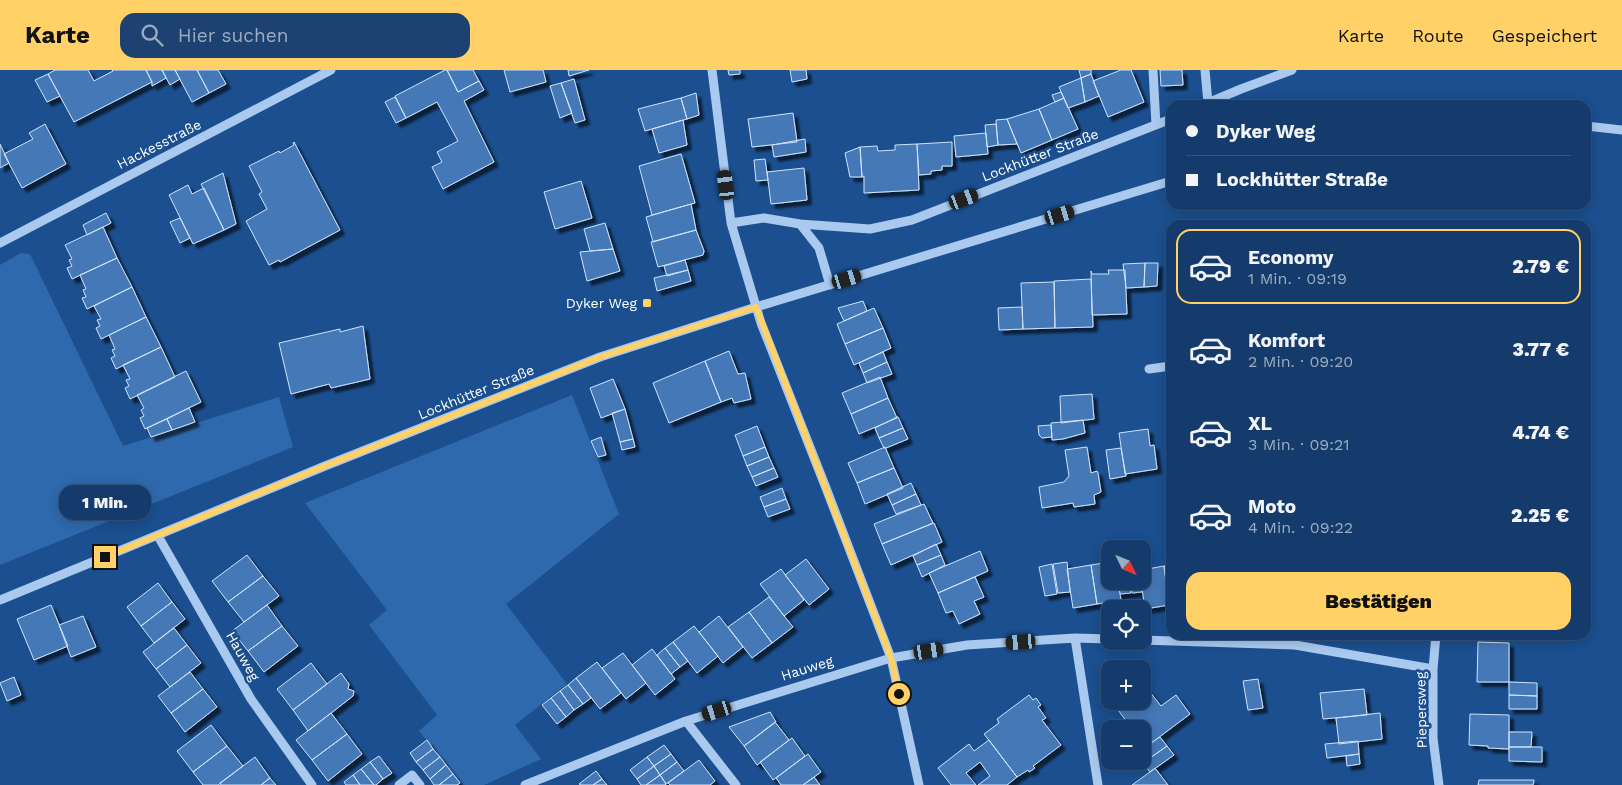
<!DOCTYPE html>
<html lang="de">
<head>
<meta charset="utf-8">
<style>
  :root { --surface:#143b6b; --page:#1d4271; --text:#f1f3f6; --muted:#9dadc1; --line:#33557e; --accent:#ffd166 }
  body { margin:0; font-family:"Work Sans",sans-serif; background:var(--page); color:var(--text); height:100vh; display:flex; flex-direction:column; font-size:19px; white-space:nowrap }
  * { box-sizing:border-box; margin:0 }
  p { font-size:16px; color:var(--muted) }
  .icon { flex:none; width:28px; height:28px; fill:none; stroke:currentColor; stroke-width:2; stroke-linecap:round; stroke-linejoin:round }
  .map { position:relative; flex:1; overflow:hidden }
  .drawer { position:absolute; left:1166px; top:150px; width:425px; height:420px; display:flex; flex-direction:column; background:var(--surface); border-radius:15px; box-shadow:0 2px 12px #0003,0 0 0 1px var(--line) }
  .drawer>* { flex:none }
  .banner { position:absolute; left:1166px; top:30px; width:425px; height:110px; border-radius:15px; box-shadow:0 2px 12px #0003,0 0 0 1px var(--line); display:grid; align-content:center; height:110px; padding:0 20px; background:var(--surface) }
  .needle { width:32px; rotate:133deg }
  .tools { position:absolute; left:1101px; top:470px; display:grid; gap:10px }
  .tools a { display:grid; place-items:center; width:50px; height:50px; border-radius:10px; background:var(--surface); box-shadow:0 2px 12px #0003,0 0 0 1px var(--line); font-size:25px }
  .end { position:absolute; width:22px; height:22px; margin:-11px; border:6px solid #ffd166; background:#111; box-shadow:0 0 0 2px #111 }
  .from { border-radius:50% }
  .bubble { position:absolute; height:35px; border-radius:15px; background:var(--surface); box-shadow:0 2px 12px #0003,0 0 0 1px var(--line); font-size:16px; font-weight:800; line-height:35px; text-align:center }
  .car { position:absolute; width:15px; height:30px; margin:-15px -8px; border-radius:6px; box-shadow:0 0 4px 1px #0007; background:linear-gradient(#222 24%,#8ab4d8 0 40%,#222 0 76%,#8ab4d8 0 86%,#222 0) }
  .banner b { display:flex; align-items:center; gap:18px; height:48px; font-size:19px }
  .banner b+b { border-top:1px solid var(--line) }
  .banner i { width:12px; height:12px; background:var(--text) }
  ul { padding:9px 0 0; list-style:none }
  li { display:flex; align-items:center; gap:15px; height:75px; margin:0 10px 8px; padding:0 10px; border:2px solid transparent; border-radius:15px }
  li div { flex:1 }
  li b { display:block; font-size:19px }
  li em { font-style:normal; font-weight:800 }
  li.active { border-color:var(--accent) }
  li>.icon { width:45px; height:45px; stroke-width:1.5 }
  .cta { display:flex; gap:10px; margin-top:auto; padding:10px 20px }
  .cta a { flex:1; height:58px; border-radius:15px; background:var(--accent); color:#111; font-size:20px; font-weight:800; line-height:58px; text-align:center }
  header { display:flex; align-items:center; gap:30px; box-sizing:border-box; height:70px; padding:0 25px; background:var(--accent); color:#111 }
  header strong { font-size:24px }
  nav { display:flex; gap:28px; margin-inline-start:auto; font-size:18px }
  .search { width:350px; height:45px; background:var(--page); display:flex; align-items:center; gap:12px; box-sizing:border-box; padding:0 18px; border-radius:15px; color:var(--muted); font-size:19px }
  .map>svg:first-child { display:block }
</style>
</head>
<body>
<header>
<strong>Karte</strong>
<div class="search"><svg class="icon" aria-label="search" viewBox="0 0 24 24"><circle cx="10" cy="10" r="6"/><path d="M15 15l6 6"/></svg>Hier suchen</div>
<nav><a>Karte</a><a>Route</a><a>Gespeichert</a></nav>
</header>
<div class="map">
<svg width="1622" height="715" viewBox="0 0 1622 715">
  <defs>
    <filter id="shadow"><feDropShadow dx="4.5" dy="4.5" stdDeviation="1" flood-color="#0009"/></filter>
  </defs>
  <rect width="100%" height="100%" fill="#1b4f8f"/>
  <!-- green -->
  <path fill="#2e69ad" d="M21,183L30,184L123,376L279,327L293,377L0,495V195Z
    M572,325L619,444L506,534L567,614L515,655L541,689L484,715H462L419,661L437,645L369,555L387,540L305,433Z"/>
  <!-- building -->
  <path fill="#4478b7" stroke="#cfe3fa" filter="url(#shadow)" d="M55,0H88L94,11L113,1L112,0H146L152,12L74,52L48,4Z
    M146,0H162L166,8L152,16V12Z
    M162,0H175L180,9L170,15Z
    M175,0H197L209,23L192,32Z
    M197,0H218L226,14L209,23Z
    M445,0H447L458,22L479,11L484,20L464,31L494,92L443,119L432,97L442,92L437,82L458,71L437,32L406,48L395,26Z
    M447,0H473L479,11L458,22Z
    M504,0H543L546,12L510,22Z
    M568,0H589L569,6Z
    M728,0H740V4L729,5Z
    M790,0H806L807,9L792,12Z
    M1079,0H1091V4L1081,8Z
    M1121,0H1131L1144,32L1108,47L1093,11Z
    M1160,0H1182L1183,15L1161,16Z
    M48,4L60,26L47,32L35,10Z
    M1091,4L1099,26L1085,32L1081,8Z
    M1081,8L1085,32L1068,38L1059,17Z
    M574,9L585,50L575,53L561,13Z
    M561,13L572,43L560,48L550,16Z
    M1061,22L1064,28L1055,32L1052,25Z
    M696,23L699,45L687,49L681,28Z
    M395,27L406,48L396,53L385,32Z
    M681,28L687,49L645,61L638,39Z
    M1064,28L1078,59L1052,70L1039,39Z
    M1039,39L1052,70L1021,83L1007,49Z
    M793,43L797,72L752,77L748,49Z
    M1007,49L1017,74L998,75L996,50Z
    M683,50L687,75L659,83L652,59Z
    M45,54L66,94L22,118L4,84L33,69L29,63Z
    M996,54L998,75L987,77L985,55Z
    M986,63L988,84L956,87L954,66Z
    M805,69L806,82L774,87L772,75Z
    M294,72L340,160L280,192L279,190L269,195L246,151L267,139L259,124L262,122L249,96L279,81L280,83L294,75L293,73Z
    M952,72V96H942V100L931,101V104L919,105L917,74Z
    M0,74L9,93L0,98Z
    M917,74L919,120L864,123V106L862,107L860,77L877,76L878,81L895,80V75Z
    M860,77L862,107H850L845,83Z
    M681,84L695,133L652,145L639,96Z
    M765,89L768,110L756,111L754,90Z
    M804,98L807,130L771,134L767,102Z
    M223,103L236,154L224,160L201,114Z
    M581,111L592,148L555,159L544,122Z
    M188,115L192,124L204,118L224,160L193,174L169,125Z
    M691,134L696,160L653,172L646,147Z
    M106,143L111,153L87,165L83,155Z
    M180,148L190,168L180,173L170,152Z
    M605,153L613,179L590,181L584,159Z
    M103,157L117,188L72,209L67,198L72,196L69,190L72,189L65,175Z
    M696,160L704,181L703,185L658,197L651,172Z
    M613,179L620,201L587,211L580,182Z
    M117,188L132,217L87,239L82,228L86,227L83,220L86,219L80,205Z
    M685,190L688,200L667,206L664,196Z
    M1145,193H1158L1157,216L1144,217Z
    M1145,193L1144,217L1126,218L1123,194Z
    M688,200L691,211L657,221L654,208Z
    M1108,200H1125L1127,244L1092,245L1091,201L1092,204H1109Z
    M1091,209L1093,257L1055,258L1054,211Z
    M1054,212L1055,258L1023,259L1021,213Z
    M132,217L146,247L101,269L96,258L100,256L97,250L101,249L94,236Z
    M863,231L867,241L844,251L838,238Z
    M1022,237L1023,259L999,260L998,238Z
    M874,238L883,258L845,274L837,254Z
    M146,247L161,277L116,299L111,288L115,286L112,280L115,279L109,265Z
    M363,256L370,309L331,318L329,314L291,324L279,273L340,259V262Z
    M883,258L891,278L854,295L845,274Z
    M161,277L175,307L130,329L125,318L129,316L126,310L130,309L123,295Z
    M729,281L738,304L745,303L751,329L734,333L732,328L721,332L705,291Z
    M883,282L887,292L863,303L859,293Z
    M705,291L721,332L669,353L653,313Z
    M887,292L892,304L867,313L863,303Z
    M186,301L201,332L145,359L140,348L144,346L141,340L144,338L137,325Z
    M880,307L888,328L851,344L842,323Z
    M613,309L625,339L601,348L590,318Z
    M1092,324L1094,349L1061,353L1060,326Z
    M888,328L897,348L859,364L851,344Z
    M189,338L195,352L172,360L167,349Z
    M625,339L633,369L620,372L612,343Z
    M897,347H898L903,358L879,368L875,358Z
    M167,349L172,360L151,367L147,358Z
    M1083,350L1085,363L1063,369L1052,370L1051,353Z
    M1051,355L1052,367L1042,368L1039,365L1038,356Z
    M757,356L765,377L743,386L735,365Z
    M903,358L908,369L886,378H884L879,368Z
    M1148,359L1150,376L1154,375L1157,399L1125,404L1119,363Z
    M601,367L606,385L598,387L591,371Z
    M633,369L635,377L622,380L620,372Z
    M765,377L769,387L747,396L743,386Z
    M885,377L894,398L857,413L848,393Z
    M1087,377L1091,403L1097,401L1098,403L1101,422L1094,425L1095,434L1074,437L1073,433L1042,438L1039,417L1064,412L1069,406L1065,380Z
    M1121,378L1126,406L1110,409L1106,380Z
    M769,387L774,398L752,407L747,396Z
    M774,398L778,407L756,416L752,407Z
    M894,398L903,418L865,434L857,413Z
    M911,413L916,424L892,435L887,424Z
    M782,418L786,429L764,437L760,427Z
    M916,424L921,435L896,444L892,435Z
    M786,429L790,439L768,447L764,437Z
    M924,434L933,453L882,474L874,454Z
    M934,453L942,472L891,495L882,474Z
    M936,474L941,485L917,495L913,486Z
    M980,481L988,501L938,523L929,503Z
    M247,485L263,506L228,532L212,511Z
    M941,485L945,495L922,507L917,495Z
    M806,489L829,519L809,535L785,505Z
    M1067,492L1070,522L1058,523L1053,494Z
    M1110,492V511H1118L1121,530L1097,534L1091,495Z
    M1052,494L1057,524L1045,526L1039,497Z
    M1091,495L1097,534L1073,538L1067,499Z
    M1171,495V535H1169L1164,496Z
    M1164,496L1169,535L1145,539L1141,511H1142V500Z
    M781,499L804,530L784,546L760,514Z
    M263,506L279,526L244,552L228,532Z
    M975,507L984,527L974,531L980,544L959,554L953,541L946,543L938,523Z
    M1118,511H1130L1131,523L1120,524Z
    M1130,511H1141L1142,522L1132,523Z
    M158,513L172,532L141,556L127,537Z
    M769,527L793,557L772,573L749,542Z
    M172,532L185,549L154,573L141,556Z
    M51,535L68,576L34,590L17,549Z
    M267,535L282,556L248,581L232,561Z
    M749,542L772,573L752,588L728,557Z
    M83,546L96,577L71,587L59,555Z
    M719,546L743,577L723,593L699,562Z
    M282,556L298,576L264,602L248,581Z
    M694,556L718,586L697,603L673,572Z
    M174,558L187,575L156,599L143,582Z
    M673,572L688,591L680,597L665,578Z
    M1478,572L1509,573V612H1477Z
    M187,575L201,593L170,617L156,599Z
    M665,578L680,597L671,604L657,585Z
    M652,579L675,609L655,625L632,595Z
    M623,583L646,613L626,629L602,598Z
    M597,592L621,623L600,639L576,608Z
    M311,593L327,614L293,640L277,619Z
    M190,602L203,619L171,643L158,626Z
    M341,603L349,614L348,619L354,621L353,626L308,661L293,640Z
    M14,607L21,625L7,631L0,613Z
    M576,608L591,628L583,634L568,615Z
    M1258,609L1263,638L1248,640L1243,611Z
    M1142,612L1161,636L1176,625L1190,644L1146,677L1142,673V659H1132L1113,633L1115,631H1142Z
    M1509,612L1537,613V626L1509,625Z
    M568,615L583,634L574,640L560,621Z
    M203,619L217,637L185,662L171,643Z
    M1364,619L1367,645L1323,649L1320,623Z
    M560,621L574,640L566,647L551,628Z
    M1029,625L1033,630L1036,628L1041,635L1038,637L1046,648L1042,650L1061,675L1033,696L1035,698L1029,702L1028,700L1017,707L984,664L999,653L997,649Z
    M1509,625L1537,626V639H1509Z
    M551,628L566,647L557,654L542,635Z
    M770,642L776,652L744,676L729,657Z
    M331,643L347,664L312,690L296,670Z
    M1380,643L1382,669L1339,674L1336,648Z
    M1470,644L1509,645V679L1488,678V676L1469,675Z
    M775,652L789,670L757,695L744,676Z
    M211,655L227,676L193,702L177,681Z
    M1509,662H1532L1531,677H1509Z
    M347,664L362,684L328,711L312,690Z
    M1160,667L1167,676L1143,693L1142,691V679Z
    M792,668L805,686L773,710L760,692Z
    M427,670L433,679L416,692L410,683Z
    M989,670L1017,707L1007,715H978L990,706L980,692L966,703L976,715H951L938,698L969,674L974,681Z
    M1358,671L1359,684L1327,688L1325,674Z
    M664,675L671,684L654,696L647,687Z
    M227,676L243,696L218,715H203L193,702Z
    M1167,676L1174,685L1150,702L1143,693Z
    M1509,677H1542V692L1509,691Z
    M433,679L440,687L423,700L416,692Z
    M671,684L677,692L660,705L654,696Z
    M808,684L821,702L803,715H781L776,708Z
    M1359,684L1360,694L1347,696L1346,686Z
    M379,686L392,703L383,709L370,692Z
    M255,687L270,708L261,715H221L220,713Z
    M440,687L446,695L430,709L423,700Z
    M647,687L654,696L637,709L630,700Z
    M699,690L715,711L710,715H670L668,713Z
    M370,692L383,709L376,715H374L361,699Z
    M677,692L684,701L666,714L660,705Z
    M446,695L453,704L439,715H434L430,709Z
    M654,696L660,705L646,715H641L637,709Z
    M1155,698L1168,715H1132L1150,702Z
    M361,699L374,715H360L353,705Z
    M596,701L602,709L593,715H581L579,714Z
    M453,704L460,713L457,715H439Z
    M353,705L360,715H346L344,712Z
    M660,705L666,714L665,715H646Z
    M814,707L820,715H803Z
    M270,708L276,715H261Z
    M602,709L607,715H593Z
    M1479,710H1534V711L1533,715H1478Z"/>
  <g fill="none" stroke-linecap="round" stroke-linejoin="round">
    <!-- minor -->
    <path stroke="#a9c9ee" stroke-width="9" d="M712,0L731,153L761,253L826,418L891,588L919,715
      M1153,0L1156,55
      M1205,0L1208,33
      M1203,35L1241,19L1292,0
      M1586,56L1622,60
      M731,153L764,148L800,154L870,159L912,150L1171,49
      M800,154L819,178L830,215
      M0,173L331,0
      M1149,299L1171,296
      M158,466L251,629L312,715
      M0,530L325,396L600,287L756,237L1171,111
      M1436,565L1433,599V668L1439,715
      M1075,568L1098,715
      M1142,570L1295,575L1433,599
      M686,651L736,715
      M399,715L412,705L420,715
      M525,715L686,651L891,588L967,575L1075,568L1110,569"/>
  </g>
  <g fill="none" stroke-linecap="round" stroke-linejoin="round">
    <!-- route -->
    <path stroke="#ffd166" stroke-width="6" d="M105,487L325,396L600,287L756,237L891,588L899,624"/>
  </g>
  <!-- markers -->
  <rect fill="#ffd166" stroke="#1b4f8f" stroke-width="2" x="642" y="228" width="10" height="10" rx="2.5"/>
  <g text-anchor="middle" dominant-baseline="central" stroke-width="5" stroke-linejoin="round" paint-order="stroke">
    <!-- street labels -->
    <g font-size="14" fill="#fff" stroke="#1b4f8f">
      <text transform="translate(159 74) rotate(-27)">Hackesstraße</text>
      <text transform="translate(1040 85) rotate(-21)">Lockhütter Straße</text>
      <text transform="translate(476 322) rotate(-22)">Lockhütter Straße</text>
      <text transform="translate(243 586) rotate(61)">Hauweg</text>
      <text transform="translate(807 598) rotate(-17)">Hauweg</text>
      <text transform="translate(1421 640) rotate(-91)">Piepersweg</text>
    </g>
    <!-- poi labels -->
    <g font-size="14" fill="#fff" stroke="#1b4f8f" text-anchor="end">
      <text x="637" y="233">Dyker Weg</text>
    </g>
  </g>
</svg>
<div class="tools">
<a><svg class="needle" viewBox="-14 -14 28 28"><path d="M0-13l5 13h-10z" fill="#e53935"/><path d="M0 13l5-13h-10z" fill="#9dadc1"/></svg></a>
<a><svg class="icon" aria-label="locate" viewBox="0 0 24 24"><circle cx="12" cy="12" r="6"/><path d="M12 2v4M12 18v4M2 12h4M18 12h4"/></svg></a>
<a>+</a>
<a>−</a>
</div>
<i class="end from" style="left:899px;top:624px"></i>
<i class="end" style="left:105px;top:487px"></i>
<div class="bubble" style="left:59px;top:415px;width:92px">1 Min.</div>
<i class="car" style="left:726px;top:115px;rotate:353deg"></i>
<i class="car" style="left:964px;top:129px;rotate:69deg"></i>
<i class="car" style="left:1060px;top:145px;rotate:73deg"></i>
<i class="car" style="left:847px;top:209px;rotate:73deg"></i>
<i class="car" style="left:1021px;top:572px;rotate:266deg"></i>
<i class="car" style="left:929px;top:581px;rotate:81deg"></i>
<i class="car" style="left:717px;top:641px;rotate:252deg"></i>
<div class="banner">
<b><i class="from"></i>Dyker Weg</b>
<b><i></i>Lockhütter Straße</b>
</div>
<section class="drawer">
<ul>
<li class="active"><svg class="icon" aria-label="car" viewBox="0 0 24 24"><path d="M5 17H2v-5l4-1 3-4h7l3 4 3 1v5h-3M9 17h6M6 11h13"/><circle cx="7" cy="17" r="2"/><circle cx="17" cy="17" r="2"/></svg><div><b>Economy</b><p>1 Min. · 09:19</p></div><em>2.79 €</em></li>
<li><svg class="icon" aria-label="car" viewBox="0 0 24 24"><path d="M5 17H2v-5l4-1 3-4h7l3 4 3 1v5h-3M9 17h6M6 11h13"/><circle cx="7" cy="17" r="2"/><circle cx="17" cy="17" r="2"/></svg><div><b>Komfort</b><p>2 Min. · 09:20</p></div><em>3.77 €</em></li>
<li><svg class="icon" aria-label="car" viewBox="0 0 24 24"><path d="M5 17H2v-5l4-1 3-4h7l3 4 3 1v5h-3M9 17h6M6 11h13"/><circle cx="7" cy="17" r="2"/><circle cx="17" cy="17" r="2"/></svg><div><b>XL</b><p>3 Min. · 09:21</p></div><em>4.74 €</em></li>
<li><svg class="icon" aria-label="car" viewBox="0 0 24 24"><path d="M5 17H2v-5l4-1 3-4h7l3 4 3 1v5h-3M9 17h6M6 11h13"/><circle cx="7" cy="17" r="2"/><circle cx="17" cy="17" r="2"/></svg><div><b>Moto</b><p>4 Min. · 09:22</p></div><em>2.25 €</em></li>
</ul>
<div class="cta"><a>Bestätigen</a></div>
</section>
</div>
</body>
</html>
